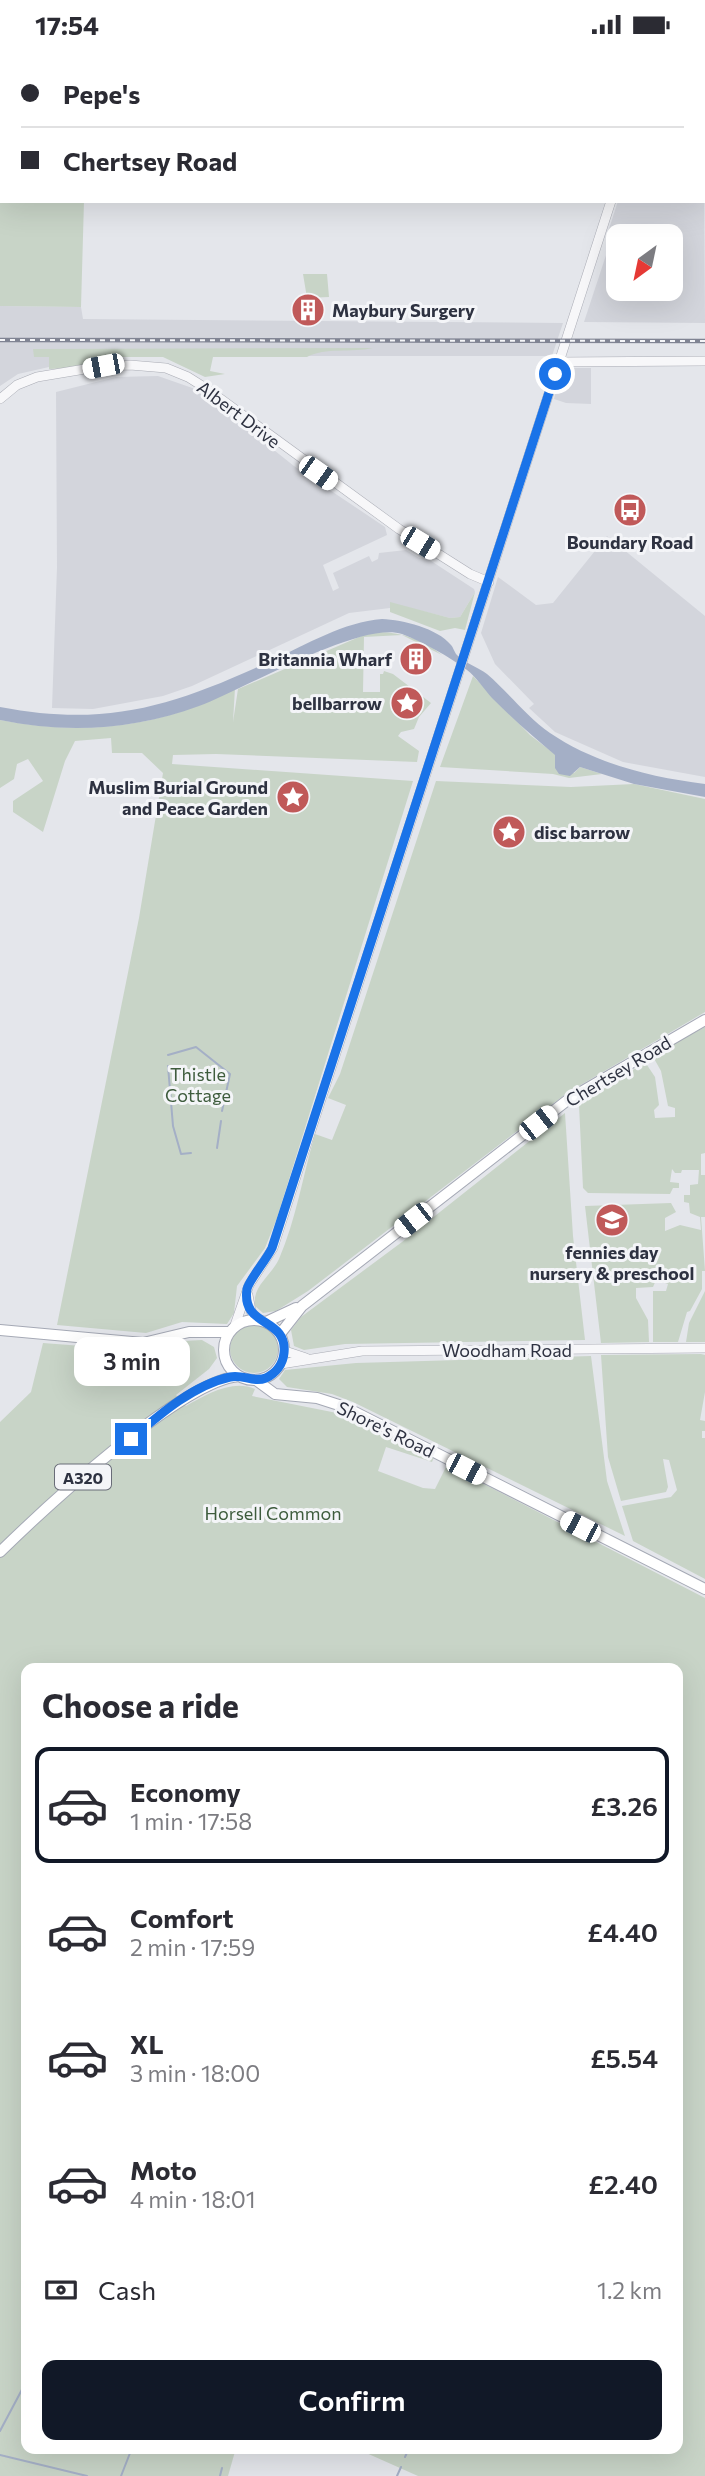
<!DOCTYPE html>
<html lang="en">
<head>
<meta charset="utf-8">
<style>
  :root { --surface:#fff; --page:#f2f2f3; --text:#2b2b33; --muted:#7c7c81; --line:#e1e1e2; --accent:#111827 }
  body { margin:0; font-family:Commissioner,sans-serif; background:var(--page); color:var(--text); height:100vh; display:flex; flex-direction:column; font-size:26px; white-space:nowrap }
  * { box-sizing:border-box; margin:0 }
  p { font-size:23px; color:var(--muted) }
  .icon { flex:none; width:38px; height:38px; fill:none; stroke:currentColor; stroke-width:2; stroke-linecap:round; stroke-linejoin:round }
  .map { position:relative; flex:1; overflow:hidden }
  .sheet { position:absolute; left:21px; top:1614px; width:662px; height:791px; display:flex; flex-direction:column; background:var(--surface); border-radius:14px; box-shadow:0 7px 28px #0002 }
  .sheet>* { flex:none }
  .banner { position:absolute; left:0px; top:0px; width:705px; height:154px; box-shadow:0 7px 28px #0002; display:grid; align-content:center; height:154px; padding:0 21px; background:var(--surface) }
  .needle { width:46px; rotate:213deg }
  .buttons { position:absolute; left:606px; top:175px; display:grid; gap:14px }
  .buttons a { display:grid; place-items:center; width:77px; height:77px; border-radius:14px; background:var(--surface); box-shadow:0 7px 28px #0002; font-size:35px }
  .end { position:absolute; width:32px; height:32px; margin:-16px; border:9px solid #1a73e8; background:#fff; box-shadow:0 0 0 4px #fff }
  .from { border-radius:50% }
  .bubble { position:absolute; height:49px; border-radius:14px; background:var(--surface); box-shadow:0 7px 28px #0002; font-size:23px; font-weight:600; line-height:49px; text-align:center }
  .car { position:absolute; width:21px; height:42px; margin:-21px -10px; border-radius:9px; box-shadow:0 0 5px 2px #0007; background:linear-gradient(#fff 24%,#345 0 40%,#fff 0 76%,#345 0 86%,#fff 0) }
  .banner b { display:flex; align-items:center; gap:24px; height:66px; font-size:26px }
  .banner b+b { border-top:2px solid var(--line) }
  .banner i { width:18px; height:18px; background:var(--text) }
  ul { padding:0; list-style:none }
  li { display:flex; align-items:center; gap:21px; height:116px; margin:0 14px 10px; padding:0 7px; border:4px solid transparent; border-radius:14px }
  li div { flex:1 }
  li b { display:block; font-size:26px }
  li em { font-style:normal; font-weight:600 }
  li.on { border-color:var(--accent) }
  li>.icon { width:63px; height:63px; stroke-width:1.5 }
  h2 { padding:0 21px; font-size:32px; line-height:84px }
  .pay { display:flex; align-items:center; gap:18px; height:77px; padding:0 21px; font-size:26px }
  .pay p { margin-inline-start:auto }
  .primary-button { display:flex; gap:14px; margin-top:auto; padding:14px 21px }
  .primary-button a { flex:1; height:80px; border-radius:14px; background:var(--accent); color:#fff; font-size:28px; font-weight:600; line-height:80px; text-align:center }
  .status { display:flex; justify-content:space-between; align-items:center; height:49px; padding:0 35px; background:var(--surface); direction:ltr }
  .status svg { height:19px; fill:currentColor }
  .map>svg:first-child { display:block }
</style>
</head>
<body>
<div class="status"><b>17:54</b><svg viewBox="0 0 49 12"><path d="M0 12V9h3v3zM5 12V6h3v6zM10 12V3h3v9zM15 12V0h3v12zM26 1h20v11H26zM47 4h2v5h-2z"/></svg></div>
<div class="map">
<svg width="705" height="2427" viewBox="0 0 705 2427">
  <rect width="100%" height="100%" fill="#e4e6eb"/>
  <!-- built -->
  <path fill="#d3d5dc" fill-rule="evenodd" d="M704,109L705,274L584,273L611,191L606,189L618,152H704ZM618,187H670V240H618Z
    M0,257L81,258L83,270L563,274L552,307H50L49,318L18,325L0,337Z
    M566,319H591V355L566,354L554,350L560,325Z
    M158,327L198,341L294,417L385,478L387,486L323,516L333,542L339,539L333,524L369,507L372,513L378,510L379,504L406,501L419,509L425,508L474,540L475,543L460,568L450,569L390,554V559L349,564L192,637L163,647L93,660L52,659L57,518L56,343L116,328Z
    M607,487L705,567V728L623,713L555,683L529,659L534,655L495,615L481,584L498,528L536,556L553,554Z"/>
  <!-- green -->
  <path fill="#c8d4c7" d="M0,121L2,152H84L81,258L0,257Z
    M303,225H327L329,248L307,249Z
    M373,299C352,304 325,298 307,308H213L210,322L225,325L205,328L163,308H114L115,312L72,319L49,320V308H34L33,300Z
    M475,543L465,581L455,579L440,582L390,563V553L450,569L460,568Z
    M380,583C402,583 425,592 442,606L402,586L364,588L363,643H380V625H383L384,622L393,625L431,654L419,668L414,680L401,683L398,687L419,702L417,713L216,705L173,706L172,715L413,732L277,1169L265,1199L237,1237L234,1264L227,1275L182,1273L146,1284L57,1276L139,869L163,724L142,704H112L111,689L75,692L65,712L43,783L13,763V752L43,732L28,710L17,715L14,730L0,739V671C81,687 163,679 235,639L233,673L238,640L366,585Z
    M473,627L530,686L556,706L555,714L574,724L580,718L602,725L569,729L553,725L440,718Z
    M436,732L571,738L634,735L705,750V963L567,1044L308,1242L276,1262L263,1264L255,1257C252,1237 271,1227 279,1210C296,1171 303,1126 315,1085L332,1091L346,1056L328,1049L340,1025Z
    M705,978V1104L701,1105V1126H705V1168H701L705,1222H702V1240L690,1262L687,1263L678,1293H653V1242H666L668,1235L656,1231L653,1238L636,1239V1249L648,1271L649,1293L601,1294L585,1157L671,1154L676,1163L665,1169V1182L680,1176L701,1181L700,1168L690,1164L689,1154L684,1153V1146H690V1136L698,1135L699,1121H682L681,1124H675L672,1120L670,1133L679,1134V1139H673L670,1145L588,1144L583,1139L579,1056L645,1013L655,1028L659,1056L654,1061L655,1069L675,1068V1059L668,1057L661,1022L652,1006Z
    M565,1064L573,1187L585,1291L345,1295L304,1301L294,1297L291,1281L301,1268L402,1193Z
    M705,1242V1293H686L689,1274Z
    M230 1300a24 24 0 1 1 48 0a24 24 0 1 1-48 0Z
    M202,1291L214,1298L217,1309L209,1320L176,1346L186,1357C206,1346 232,1330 255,1340L252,1347L342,1365L434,1408L432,1413L386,1398L378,1422L423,1439L435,1440L447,1416L705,1549V2427H418L355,2399H677V1619H26V2399H236L228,2427H0V1373L31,1343L43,1294L148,1302L183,1292Z
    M701,1305L705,1306V1343L700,1371L705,1372V1382H702V1389H705V1530L633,1492L622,1457L671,1448L677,1441L669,1411L663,1410L668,1438L666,1443L621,1452L608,1408L601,1306Z
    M591,1307L607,1432L625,1487L353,1353L332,1345L287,1338L279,1330L285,1321L356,1314Z"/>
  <!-- water -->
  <path fill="#a4afc6" d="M382,570C403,571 437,579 451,596C453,598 454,602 456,605C464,614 478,618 487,625C509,644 526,667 550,684C596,715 650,728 705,735V748L634,735L580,718L570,727L559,725L555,719V706C533,688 512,669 492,649C484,640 476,628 467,621C448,607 425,594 402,585C361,571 243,641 199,657C134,681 67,685 0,671V658C109,679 175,656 273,611C307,595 344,573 382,570Z"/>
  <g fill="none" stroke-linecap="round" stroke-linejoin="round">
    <!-- stream -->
    <path stroke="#a4afc6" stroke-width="2" d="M168,1006L196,998L230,1025L222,1062
      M168,1017L173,1077L181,1105L191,1104
      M217,1099L221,1072
      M0,2382L26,2333
      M0,2406L87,2427
      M405,2408L409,2399
      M121,2427L132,2399
      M220,2427L222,2419
      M397,2427L401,2418"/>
    <defs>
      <path id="tertiary" d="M595,0L597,2
        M660,2L661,0
        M704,101H705
        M558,313L705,312
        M0,350L17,336L37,328L103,317L130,316L166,319L188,328L207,340L399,480L470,525L489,533
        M248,1246L251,1262L258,1271
        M234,1279L249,1236L273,1199L611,152
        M285,1302L306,1309
        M281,1315L362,1302L705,1299"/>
      <path id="primary" d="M224 1301a30 30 0 1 1 60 0a30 30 0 1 1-60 0Z
        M266,1273L296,1259
        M0,1281L143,1294L189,1283H230
        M280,1285L302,1257L569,1050L705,971
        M256,1331L275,1345L317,1349L345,1358L705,1540
        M0,1503C44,1460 181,1332 239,1327"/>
    </defs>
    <!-- tertiary casing -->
    <use href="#tertiary" stroke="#aaacb5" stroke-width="10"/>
    <!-- primary casing -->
    <use href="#primary" stroke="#a5a9b5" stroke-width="12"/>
    <!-- tertiary -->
    <use href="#tertiary" stroke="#f7f7f9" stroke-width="9"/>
    <!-- primary -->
    <use href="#primary" stroke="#fff" stroke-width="10"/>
    <defs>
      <path id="rail" d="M0,291L705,292"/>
    </defs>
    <!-- rail casing -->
    <use href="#rail" stroke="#808493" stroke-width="4.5"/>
    <!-- rail -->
    <use href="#rail" stroke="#f4f5f8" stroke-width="2" stroke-dasharray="5" stroke-linecap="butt"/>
  </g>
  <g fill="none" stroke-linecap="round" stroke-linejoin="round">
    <!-- route -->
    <path stroke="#1a73e8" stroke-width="9" d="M131,1390C159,1366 193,1336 230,1328C243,1325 253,1334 266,1329C276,1324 283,1315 284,1304C288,1268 241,1279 247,1240C249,1231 267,1210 272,1199L555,325"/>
  </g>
  <!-- icons -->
  <defs>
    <symbol id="building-disc" viewBox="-11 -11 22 22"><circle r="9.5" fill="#c05959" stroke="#f4f5f8"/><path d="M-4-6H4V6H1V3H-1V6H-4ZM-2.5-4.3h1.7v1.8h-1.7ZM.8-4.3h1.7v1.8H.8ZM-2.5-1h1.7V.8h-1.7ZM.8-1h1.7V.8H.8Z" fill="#fff"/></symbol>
    <symbol id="bus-disc" viewBox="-11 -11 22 22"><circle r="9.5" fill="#c05959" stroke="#f4f5f8"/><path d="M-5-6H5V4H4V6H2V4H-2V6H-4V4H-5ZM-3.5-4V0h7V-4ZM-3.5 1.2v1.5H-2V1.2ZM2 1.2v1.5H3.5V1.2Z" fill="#fff"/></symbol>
    <symbol id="sight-disc" viewBox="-11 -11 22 22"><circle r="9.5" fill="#c05959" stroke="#f4f5f8"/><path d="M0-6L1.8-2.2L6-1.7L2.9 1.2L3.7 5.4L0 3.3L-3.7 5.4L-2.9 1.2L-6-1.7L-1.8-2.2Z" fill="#fff"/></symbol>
    <symbol id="school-disc" viewBox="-11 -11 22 22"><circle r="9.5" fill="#c05959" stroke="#f4f5f8"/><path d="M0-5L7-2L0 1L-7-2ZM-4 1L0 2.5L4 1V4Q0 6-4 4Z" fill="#fff"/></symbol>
  </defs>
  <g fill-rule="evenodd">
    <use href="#building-disc" x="289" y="242" width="38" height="38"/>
    <use href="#bus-disc" x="611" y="442" width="38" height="38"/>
    <use href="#building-disc" x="397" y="591" width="38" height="38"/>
    <use href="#sight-disc" x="388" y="635" width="38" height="38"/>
    <use href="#sight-disc" x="274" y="729" width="38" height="38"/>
    <use href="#sight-disc" x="490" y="764" width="38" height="38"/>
    <use href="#school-disc" x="593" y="1152" width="38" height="38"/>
  </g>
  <g text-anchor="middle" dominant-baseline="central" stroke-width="6" stroke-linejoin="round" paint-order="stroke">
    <!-- shield labels -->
    <rect fill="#f4f5f8" stroke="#696c78" stroke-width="2" x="55" y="1415.5" width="56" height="25" rx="5"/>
    <g font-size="16" font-weight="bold" fill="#2e3241">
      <text x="83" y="1428">A320</text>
    </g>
    <!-- poi labels -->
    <g font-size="18" font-weight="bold" fill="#2e3241" stroke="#f4f5f8" text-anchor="end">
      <text x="332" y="261" text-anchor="start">Maybury Surgery</text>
      <text x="630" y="493" text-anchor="middle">Boundary Road</text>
      <text x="392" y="610">Britannia Wharf</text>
      <text x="382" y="654">bellbarrow</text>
      <text x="268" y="738">Muslim Burial Ground<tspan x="268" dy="21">and Peace Garden</tspan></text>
      <text x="534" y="783" text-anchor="start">disc barrow</text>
      <text x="612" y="1203" text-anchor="middle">fennies day<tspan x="612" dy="21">nursery &amp; preschool</tspan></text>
    </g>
    <!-- street labels -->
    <g font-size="18" fill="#2e3241" stroke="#f4f5f8">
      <text transform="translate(239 365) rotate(37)">Albert Drive</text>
      <text transform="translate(618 1022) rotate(-31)">Chertsey Road</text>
      <text x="507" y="1301">Woodham Road</text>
      <text transform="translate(386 1380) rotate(26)">Shore's Road</text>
    </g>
    <!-- park labels -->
    <g font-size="18" fill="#3e5c3d" stroke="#f4f5f8">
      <text x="198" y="1025">Thistle<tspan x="198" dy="21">Cottage</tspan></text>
      <text x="273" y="1464">Horsell Common</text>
    </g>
  </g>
</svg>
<div class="buttons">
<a><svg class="needle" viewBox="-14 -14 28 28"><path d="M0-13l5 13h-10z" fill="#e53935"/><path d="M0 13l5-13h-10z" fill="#7c7c81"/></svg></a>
</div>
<i class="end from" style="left:555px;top:325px"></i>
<i class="end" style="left:131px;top:1390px"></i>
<div class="bubble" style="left:74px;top:1288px;width:116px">3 min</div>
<i class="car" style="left:103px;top:317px;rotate:259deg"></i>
<i class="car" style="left:318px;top:424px;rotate:125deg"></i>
<i class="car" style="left:420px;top:494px;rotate:121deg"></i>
<i class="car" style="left:538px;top:1074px;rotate:52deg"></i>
<i class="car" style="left:413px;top:1171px;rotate:232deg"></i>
<i class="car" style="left:466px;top:1420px;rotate:117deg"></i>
<i class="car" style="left:580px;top:1478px;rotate:297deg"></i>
<div class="banner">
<b><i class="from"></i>Pepe's</b>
<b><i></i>Chertsey Road</b>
</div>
<section class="sheet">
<h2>Choose a ride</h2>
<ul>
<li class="on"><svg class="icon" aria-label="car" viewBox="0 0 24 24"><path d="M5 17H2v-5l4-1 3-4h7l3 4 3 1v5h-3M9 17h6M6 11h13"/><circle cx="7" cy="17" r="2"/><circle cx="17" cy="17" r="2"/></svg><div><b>Economy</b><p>1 min · 17:58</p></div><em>£3.26</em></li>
<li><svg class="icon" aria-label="car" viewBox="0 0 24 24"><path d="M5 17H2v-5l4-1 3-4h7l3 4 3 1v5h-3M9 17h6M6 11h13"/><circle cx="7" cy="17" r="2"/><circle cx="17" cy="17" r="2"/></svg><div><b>Comfort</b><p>2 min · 17:59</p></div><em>£4.40</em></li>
<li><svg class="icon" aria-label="car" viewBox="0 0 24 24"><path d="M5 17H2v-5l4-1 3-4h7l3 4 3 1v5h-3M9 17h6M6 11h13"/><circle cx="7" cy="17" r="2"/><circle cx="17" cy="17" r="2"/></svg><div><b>XL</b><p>3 min · 18:00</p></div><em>£5.54</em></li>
<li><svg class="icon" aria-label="car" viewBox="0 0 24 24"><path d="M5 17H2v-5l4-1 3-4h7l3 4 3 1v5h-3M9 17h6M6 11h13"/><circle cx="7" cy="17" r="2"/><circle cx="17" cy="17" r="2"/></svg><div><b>Moto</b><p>4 min · 18:01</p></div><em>£2.40</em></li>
</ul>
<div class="pay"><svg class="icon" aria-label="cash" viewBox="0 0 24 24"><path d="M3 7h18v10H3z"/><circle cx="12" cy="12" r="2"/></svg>Cash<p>1.2 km</p></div>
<div class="primary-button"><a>Confirm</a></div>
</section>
</div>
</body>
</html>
